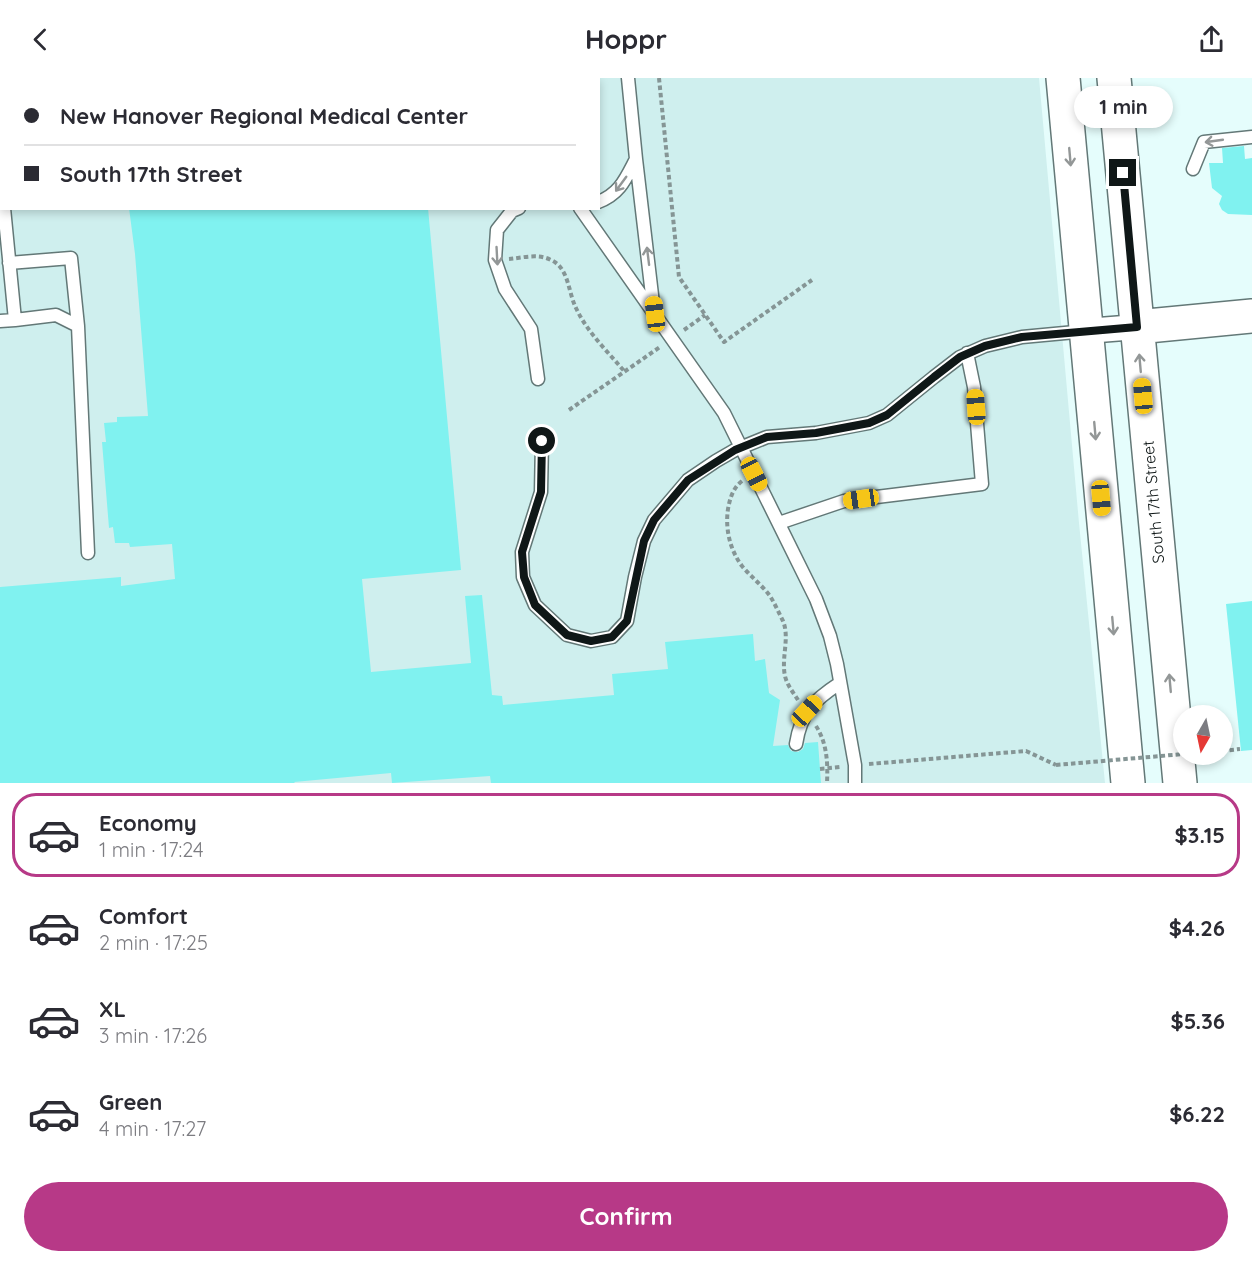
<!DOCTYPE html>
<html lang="en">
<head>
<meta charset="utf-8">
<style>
  :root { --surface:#fff; --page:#f2f2f3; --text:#2b2b33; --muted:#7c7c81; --line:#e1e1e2; --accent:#b73987 }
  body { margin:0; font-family:Quicksand,sans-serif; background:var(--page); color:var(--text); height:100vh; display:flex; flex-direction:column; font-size:22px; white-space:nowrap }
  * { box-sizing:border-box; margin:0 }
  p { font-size:20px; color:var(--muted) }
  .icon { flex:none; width:33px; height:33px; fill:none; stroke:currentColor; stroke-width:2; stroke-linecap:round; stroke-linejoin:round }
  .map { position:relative; height:705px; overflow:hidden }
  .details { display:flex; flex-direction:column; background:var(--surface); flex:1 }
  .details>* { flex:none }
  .guide { position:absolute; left:0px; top:0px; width:600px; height:132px; box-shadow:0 3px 9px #0003; display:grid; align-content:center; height:132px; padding:0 24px; background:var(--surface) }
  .needle { width:39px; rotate:189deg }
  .controls { position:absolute; left:1173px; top:627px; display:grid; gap:12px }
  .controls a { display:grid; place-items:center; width:60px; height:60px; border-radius:50%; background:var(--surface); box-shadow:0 3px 9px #0003; font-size:30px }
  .end { position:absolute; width:27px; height:27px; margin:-14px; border:8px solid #0f1717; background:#fff; box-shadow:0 0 0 3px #fff }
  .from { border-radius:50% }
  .bubble { position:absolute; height:42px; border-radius:21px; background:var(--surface); box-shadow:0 3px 9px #0003; font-size:20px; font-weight:700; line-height:42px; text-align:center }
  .car { position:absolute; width:18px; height:36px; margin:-18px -9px; border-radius:8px; box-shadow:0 0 4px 2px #0007; background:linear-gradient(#f5c518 24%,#345 0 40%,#f5c518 0 76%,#345 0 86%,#f5c518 0) }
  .guide b { display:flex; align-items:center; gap:21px; height:57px; font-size:22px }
  .guide b+b { border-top:2px solid var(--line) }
  .guide i { width:15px; height:15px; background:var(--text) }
  ul { padding:10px 0 0; list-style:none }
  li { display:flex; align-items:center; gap:18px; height:84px; margin:0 12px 9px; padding:0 12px; border:3px solid transparent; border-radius:24px }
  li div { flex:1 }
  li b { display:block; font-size:22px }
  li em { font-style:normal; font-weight:700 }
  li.selected { border-color:var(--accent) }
  li>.icon { width:54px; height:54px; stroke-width:1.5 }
  .action { display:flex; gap:12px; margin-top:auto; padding:12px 24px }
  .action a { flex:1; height:69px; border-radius:36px; background:var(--accent); color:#fff; font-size:24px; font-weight:700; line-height:69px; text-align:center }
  header { display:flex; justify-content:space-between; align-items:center; height:78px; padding:0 24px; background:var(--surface); font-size:27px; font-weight:700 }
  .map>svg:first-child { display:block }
</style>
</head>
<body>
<header><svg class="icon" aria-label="back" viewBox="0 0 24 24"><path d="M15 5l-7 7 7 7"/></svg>Hoppr<svg class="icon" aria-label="share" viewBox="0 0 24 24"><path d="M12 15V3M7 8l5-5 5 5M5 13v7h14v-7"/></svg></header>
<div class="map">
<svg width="1252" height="705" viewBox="0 0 1252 705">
  <rect width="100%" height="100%" fill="#e5fdfc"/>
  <!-- built -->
  <path fill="#cfefee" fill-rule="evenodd" d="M0,0H1039L1079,445L1105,705H0ZM2,2H598V130H2Z"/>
  <!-- building -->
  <path fill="#80f2f0" d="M1244,68L1245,81L1252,80V137L1228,136L1222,132L1219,126L1222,118L1212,110L1209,85H1223L1222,70Z
    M129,130H428L461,492L362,501L371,594L471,585L465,518L482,517L492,617L502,618L503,627L614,617L612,596L668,591L665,564L753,556L755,583L765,581L769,615L780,622L773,668L788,667L791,673L798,674L803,671L805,665L818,664L821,705H491L490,698L392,705L391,695L294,704L295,705H0V509L121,499V508L175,501L172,466L130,469L129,465H115L113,449L109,450L102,364H106L104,345L117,344V339L148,338L135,176Z
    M1252,523V672L1241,673L1226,526Z"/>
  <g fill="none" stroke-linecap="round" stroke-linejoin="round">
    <defs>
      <path id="lane" d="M628,0L636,81L654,234
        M0,90L2,105
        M1193,91L1204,64L1252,59
        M598,124C620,116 626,100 636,81
        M4,130L15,242L56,237L78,248L88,475
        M519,130L512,133L497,152L495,182L505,211L531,251L538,301
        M580,130L724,335L816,521L830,558L837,586L855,687V705
        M9,185L71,180L78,248
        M0,243L15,242
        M542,363L541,414L522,474L523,499L535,527L567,557L591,563L612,559L627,543L635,499L644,463L654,442L688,402L716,383L735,372L767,359L816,355L869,345L887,337L934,299L960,279L985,268L1022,259L1086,253
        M779,445L844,423L982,406L974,309L967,275
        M796,666C801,634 814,622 840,605"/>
      <path id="street" d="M1086,253L1137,249"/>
      <path id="secondary" d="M1063,0L1128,705
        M1114,0L1180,705
        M1137,249L1252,238"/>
    </defs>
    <!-- lane casing -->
    <use href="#lane" stroke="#637877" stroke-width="15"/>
    <!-- street casing -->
    <use href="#street" stroke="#637877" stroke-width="27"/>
    <!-- secondary casing -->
    <use href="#secondary" stroke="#637877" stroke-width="36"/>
    <!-- path -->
    <path stroke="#859595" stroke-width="4" stroke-dasharray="4.5 3" stroke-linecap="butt" d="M659,0L679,199L724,264L812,202
      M509,181C522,180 538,175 551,182C569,190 568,214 576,230C587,254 608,274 625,294
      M684,252L705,237
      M569,332L660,269
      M742,403C733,410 730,420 728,431C725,451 730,472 742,488C751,499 762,507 770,518C775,526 779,535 783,543C790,560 781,580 785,598C787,607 793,614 798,622
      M816,648C827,665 828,685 827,705
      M1222,673L1240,671
      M869,686L1026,673L1056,687
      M820,691L840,689"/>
    <!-- lane -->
    <use href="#lane" stroke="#fff" stroke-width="12"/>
    <!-- street -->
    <use href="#street" stroke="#fff" stroke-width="24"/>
    <!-- secondary -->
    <use href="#secondary" stroke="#fff" stroke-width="33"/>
    <!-- path-bridge -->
    <path stroke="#859595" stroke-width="4" stroke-dasharray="4.5 3" stroke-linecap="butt" d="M1056,687L1184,676"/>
  </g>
  <!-- one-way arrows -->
  <defs><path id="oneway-shaft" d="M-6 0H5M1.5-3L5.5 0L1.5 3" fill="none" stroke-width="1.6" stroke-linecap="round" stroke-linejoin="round" transform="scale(1.5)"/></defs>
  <g stroke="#939797">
    <use href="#oneway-shaft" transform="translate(1214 63) rotate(172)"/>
    <use href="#oneway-shaft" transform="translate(1070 79) rotate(85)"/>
    <use href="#oneway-shaft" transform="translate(621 106) rotate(126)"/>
    <use href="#oneway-shaft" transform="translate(497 178) rotate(87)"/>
    <use href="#oneway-shaft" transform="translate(648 178) rotate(-97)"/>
    <use href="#oneway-shaft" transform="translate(1140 285) rotate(-95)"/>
    <use href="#oneway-shaft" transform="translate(1095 353) rotate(85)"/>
    <use href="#oneway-shaft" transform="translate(1113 548) rotate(85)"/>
    <use href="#oneway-shaft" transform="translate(1170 605) rotate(-95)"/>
  </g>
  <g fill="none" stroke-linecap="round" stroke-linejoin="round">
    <!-- route -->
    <path stroke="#0f1717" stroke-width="8" d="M542,363L541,414L522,474L524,499L535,527L567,557L591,563L612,559L627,543L644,463L654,442L688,402L735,372L767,359L816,355L869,345L887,337L934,299L960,279L985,268L1022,259L1137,249L1123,95"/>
  </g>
  <g text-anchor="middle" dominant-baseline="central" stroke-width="4.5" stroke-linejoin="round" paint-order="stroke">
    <!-- street labels -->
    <g font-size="16" fill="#0f1717" stroke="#fff">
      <text transform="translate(1153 424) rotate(-95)">South 17th Street</text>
    </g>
  </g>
</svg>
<div class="controls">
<a><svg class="needle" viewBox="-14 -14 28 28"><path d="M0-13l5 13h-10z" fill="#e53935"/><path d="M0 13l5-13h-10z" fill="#7c7c81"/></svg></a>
</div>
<i class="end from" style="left:542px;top:363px"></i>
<i class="end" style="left:1123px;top:95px"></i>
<div class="bubble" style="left:1074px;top:8px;width:99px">1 min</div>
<i class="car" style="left:655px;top:236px;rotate:353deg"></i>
<i class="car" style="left:1143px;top:318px;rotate:355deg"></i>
<i class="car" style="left:976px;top:329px;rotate:356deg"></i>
<i class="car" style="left:754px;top:396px;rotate:153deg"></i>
<i class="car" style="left:1101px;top:420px;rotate:175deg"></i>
<i class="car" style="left:861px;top:421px;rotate:262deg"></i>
<i class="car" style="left:807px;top:633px;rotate:43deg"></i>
<div class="guide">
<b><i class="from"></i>New Hanover Regional Medical Center</b>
<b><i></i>South 17th Street</b>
</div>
</div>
<section class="details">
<ul>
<li class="selected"><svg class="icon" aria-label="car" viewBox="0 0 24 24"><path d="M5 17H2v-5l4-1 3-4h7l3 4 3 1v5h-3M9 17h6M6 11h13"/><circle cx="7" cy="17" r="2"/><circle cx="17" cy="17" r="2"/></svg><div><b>Economy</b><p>1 min · 17:24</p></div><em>$3.15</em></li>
<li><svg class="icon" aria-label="car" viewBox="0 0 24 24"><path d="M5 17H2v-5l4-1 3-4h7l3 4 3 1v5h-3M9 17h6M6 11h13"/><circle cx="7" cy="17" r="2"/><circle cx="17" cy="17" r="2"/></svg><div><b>Comfort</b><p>2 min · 17:25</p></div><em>$4.26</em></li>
<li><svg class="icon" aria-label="car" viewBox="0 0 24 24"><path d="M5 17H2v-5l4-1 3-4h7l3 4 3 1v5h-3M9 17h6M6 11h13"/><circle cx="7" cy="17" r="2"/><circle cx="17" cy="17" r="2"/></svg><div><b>XL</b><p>3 min · 17:26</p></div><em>$5.36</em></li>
<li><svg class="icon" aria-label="car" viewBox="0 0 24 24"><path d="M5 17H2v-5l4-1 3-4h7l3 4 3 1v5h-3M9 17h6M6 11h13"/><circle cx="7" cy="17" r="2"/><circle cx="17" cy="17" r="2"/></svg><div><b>Green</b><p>4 min · 17:27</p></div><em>$6.22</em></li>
</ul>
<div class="action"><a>Confirm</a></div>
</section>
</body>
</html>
